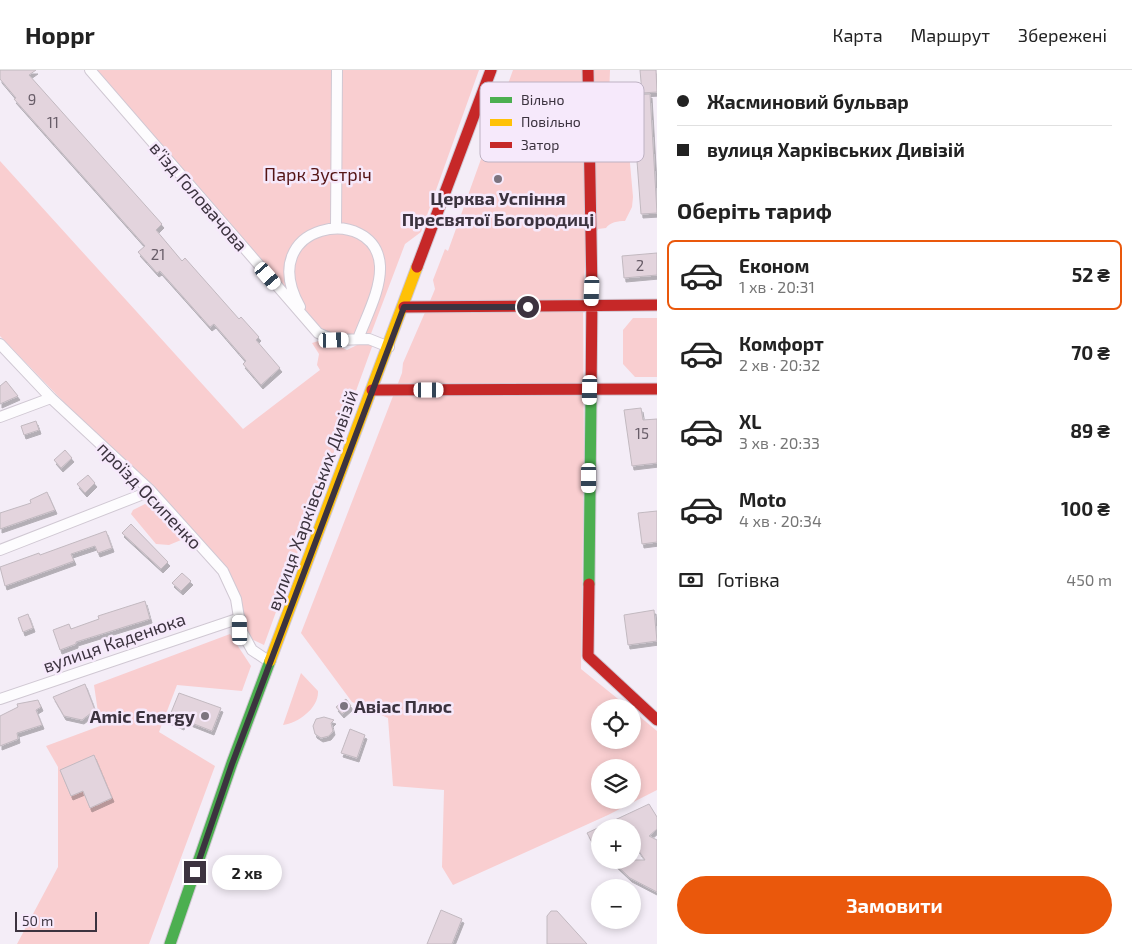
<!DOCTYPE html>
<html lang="uk">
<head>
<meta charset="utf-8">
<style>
  :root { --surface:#fff; --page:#f2f2f2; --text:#222; --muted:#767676; --line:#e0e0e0; --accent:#ea580c }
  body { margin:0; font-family:"Exo 2",sans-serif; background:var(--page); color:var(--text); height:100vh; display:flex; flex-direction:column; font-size:19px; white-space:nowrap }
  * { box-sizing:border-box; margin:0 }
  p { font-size:16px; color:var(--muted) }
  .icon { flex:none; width:28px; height:28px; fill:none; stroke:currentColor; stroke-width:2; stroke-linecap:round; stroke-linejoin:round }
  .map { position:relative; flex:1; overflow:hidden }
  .side { display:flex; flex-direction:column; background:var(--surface); width:475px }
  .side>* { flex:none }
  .top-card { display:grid; align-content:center; height:110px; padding:0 20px; background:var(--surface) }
  .tools { position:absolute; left:591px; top:629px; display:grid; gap:10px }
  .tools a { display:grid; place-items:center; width:50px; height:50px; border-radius:50%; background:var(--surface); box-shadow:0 2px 8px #0003; font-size:25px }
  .scale { position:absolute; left:15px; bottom:12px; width:82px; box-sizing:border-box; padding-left:5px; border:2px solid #3c333f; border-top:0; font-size:14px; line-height:18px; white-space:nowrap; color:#3c333f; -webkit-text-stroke:4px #f6e9fb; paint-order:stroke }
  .end { position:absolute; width:22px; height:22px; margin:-11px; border:6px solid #3c333f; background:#fff; box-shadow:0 0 0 2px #fff }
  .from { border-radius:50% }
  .bubble { position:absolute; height:35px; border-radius:18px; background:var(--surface); box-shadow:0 2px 8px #0003; font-size:16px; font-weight:700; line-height:35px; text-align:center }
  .car { position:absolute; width:15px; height:30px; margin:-15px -8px; border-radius:6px; box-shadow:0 0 4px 1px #0007; background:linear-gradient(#fff 24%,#345 0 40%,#fff 0 76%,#345 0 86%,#fff 0) }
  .top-card b { display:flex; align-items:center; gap:18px; height:48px; font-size:19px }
  .top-card b+b { border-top:1px solid var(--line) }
  .top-card i { width:12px; height:12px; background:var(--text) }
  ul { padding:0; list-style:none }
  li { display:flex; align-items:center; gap:15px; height:70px; margin:0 10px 8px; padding:0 10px; border:2px solid transparent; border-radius:8px }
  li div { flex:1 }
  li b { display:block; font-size:19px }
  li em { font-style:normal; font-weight:700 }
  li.current { border-color:var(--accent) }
  li>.icon { width:45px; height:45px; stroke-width:1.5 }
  h2 { padding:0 20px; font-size:22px; line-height:60px }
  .pay { display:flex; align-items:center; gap:12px; height:55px; padding:0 20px; font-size:19px }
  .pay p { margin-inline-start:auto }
  .primary-button { display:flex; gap:10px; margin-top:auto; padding:10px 20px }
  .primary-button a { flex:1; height:58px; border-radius:30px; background:var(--accent); color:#fff; font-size:20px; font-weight:700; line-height:58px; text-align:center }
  header { display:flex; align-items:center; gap:30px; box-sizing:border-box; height:70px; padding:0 25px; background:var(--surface); border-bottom:1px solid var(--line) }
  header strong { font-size:24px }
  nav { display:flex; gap:28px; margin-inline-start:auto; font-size:18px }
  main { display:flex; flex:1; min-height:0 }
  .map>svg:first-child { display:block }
</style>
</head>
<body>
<header>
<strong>Hoppr</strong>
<nav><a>Карта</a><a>Маршрут</a><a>Збережені</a></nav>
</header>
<main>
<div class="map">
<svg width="657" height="874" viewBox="0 0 657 874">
  <defs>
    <filter id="shadow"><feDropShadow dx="2" dy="4" stdDeviation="0" flood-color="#0004"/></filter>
  </defs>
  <rect width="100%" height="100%" fill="#f4edf7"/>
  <!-- green -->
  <path fill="#f9ced0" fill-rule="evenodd" d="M90,0H479L421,162L405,174L369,269L334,270L318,263Z
    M513,0H610L609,25L613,38L616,40L623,38L631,54L629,82L633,127L632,137L625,151C618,151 610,152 606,158L598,159L585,196L583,229L584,386L581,599L628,637L600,638V670H632L633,641L657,661V720L608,745L453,815L442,797L444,720L393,716L388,648L352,632L301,563L402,303L403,293L433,224L435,219L433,210L445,179L448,181ZM600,698H632V730H600Z
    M0,91L243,359L320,300L317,295L319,284L312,273L325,269L347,280L363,272L373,274L264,575L249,568L242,535L193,465L169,475L156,474L131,444L133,440L145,434L169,441L0,266Z
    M633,248H657V307H635L623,294V260Z
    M230,564L251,596L242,621L177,615L159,662L215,696L149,874H17L58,797V697L46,676L100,656L94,615Z
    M301,603L318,621C319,638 298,653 283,655Z"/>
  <!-- building -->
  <path fill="#e3d4dd" stroke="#c2b9c0" filter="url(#shadow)" d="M0,0H36L29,5L162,154L156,160L182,191L185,188L239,249L241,247L259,267L256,270L280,298L261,315L243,294L246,291L214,254L210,257L160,201L157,203L138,182L145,176L14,29L16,28L0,9Z
    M640,0H656L657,22L642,23Z
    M650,24L657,143L641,144L632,25Z
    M657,183V205L624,208L622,186Z
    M6,311L18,326L0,334V316Z
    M641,338L643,350L657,349V393L632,396L624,340Z
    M36,351L39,360L24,365L21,356Z
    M65,380L72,388L61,398L54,390Z
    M88,405L95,413L85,423L77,414Z
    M47,422L55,440L0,459V443L31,433L30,430Z
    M657,441V472L642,474L638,443Z
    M131,454L168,492L161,499L122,463Z
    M106,461L112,478L98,483L95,476L71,484L74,491L5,516L0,497L39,483L40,485Z
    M182,503L191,511L181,521L172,513Z
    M145,531L150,549L76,572V574L60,580L53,560L69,554L71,559L99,549L98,546Z
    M654,540L657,571L628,575L624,545Z
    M28,544L33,558L23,562L18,548Z
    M85,614L95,640L82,650L64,646L53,627Z
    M179,623L221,638L212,661L184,650L182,656L168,650Z
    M346,629L351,636L342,644L336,637Z
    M38,630L41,637L36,640L42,655L17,663L18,669L0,676V646L18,637L17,634Z
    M324,647L334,650L331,653L333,661L329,666L321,668L315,664L313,656L316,649Z
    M350,659L365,665L357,688L341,683Z
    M94,685L112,728L90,738L83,721L71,726L60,700Z
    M649,734L657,747V759L649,766L657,770V822L630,808L611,790H645L632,771V758H600V770L593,774L587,763Z
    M441,840L462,849L452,874H427Z
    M551,841H557L587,874H547V846Z"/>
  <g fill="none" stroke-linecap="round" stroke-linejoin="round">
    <defs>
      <path id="street" d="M90,0L318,263L334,270L369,269L389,277
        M336,158L337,0
        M300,237C253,153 376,132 380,196C381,220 366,247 358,269
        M0,274L51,328L151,421L223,501L236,529L241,560L252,580L270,592
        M0,347L51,328
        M0,480L151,421
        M0,629L240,548"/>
      <path id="fast" d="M589,514L591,327
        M170,874L232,693L270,591"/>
      <path id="slow" d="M270,591L417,197"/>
      <path id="jam" d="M588,0L592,221L591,327
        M417,197L491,0
        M404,237L657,235
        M372,320L657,319
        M589,514L588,586L657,650"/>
    </defs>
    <!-- street casing -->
    <use href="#street" stroke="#d0c8d3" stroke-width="12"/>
    <!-- fast casing -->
    <use href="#fast" stroke="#d0c8d3" stroke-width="13"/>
    <!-- slow casing -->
    <use href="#slow" stroke="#d0c8d3" stroke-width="13"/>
    <!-- jam casing -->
    <use href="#jam" stroke="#d0c8d3" stroke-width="13"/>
    <!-- street -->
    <use href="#street" stroke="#fdfcfe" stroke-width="10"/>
    <!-- fast -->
    <use href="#fast" stroke="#4caf50" stroke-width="11"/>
    <!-- slow -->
    <use href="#slow" stroke="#ffc107" stroke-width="11"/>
    <!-- jam -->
    <use href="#jam" stroke="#c62828" stroke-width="11"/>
  </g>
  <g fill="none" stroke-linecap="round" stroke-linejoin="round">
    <!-- route -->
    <path stroke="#3c333f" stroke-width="6" d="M195,802L232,694L404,237H528"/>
  </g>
  <!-- markers -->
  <g fill="#7c747f" stroke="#f6e9fb" stroke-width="2">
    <circle cx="498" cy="109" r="5"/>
    <circle cx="344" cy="636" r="5"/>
    <circle cx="205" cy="646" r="5"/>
  </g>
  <g text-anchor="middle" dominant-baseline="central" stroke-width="5" stroke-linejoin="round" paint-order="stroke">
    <!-- number labels -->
    <g font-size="15" fill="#685d68">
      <text x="32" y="29">9</text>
      <text x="53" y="52">11</text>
      <text x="158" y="184">21</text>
      <text x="640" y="195">2</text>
      <text x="642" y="363">15</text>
    </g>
    <!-- park labels -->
    <g font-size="18" fill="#551415" stroke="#f6e9fb">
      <text x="318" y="104">Парк Зустріч</text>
    </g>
    <!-- street labels -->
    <g font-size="18" fill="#3c333f" stroke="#f6e9fb">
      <text transform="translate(199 126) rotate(49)">в'їзд Головачова</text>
      <text transform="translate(150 425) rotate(46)">проїзд Осипенко</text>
      <text transform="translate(312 430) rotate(-70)">вулиця Харківських Дивізій</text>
      <text transform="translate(114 572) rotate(-19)">вулиця Каденюка</text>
    </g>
    <!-- poi labels -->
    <g font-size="18" font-weight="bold" fill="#3c333f" stroke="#f6e9fb">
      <text x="498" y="128">Церква Успіння<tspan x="498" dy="21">Пресвятої Богородиці</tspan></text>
      <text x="354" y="636" text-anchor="start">Авіас Плюс</text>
      <text x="195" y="646" text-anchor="end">Amic Energy</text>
    </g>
  </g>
  <!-- legend -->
  <rect x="480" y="12" width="164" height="80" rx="8" fill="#f6e9fb" stroke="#beb2c3" stroke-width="1"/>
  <rect x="490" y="27" width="22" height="6" fill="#4caf50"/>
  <rect x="490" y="49" width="22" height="7" fill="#ffc107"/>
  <rect x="490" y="72" width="22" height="6" fill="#c62828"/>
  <g font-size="14" fill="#3c333f">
    <text x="521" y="35">Вільно</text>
    <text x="521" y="57">Повільно</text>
    <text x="521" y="80">Затор</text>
  </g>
</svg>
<div class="tools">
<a><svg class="icon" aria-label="locate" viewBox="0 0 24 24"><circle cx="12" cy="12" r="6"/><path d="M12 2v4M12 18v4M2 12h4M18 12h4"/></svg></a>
<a><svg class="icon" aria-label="layers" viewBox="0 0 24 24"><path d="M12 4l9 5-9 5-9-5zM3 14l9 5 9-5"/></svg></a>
<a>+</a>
<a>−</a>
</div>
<div class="scale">50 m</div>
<i class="end from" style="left:528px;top:237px"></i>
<i class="end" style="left:195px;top:802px"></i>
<div class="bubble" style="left:212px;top:785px;width:70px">2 хв</div>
<i class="car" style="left:268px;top:206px;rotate:139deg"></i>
<i class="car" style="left:592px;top:221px;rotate:182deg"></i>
<i class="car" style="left:334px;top:270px;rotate:88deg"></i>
<i class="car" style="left:429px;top:320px;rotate:90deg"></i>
<i class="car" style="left:590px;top:320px;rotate:181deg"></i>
<i class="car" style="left:589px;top:408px;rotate:180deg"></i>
<i class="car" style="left:240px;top:560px;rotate:359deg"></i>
</div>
<section class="side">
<div class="top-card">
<b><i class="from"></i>Жасминовий бульвар</b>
<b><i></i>вулиця Харківських Дивізій</b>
</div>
<h2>Оберіть тариф</h2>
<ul>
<li class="current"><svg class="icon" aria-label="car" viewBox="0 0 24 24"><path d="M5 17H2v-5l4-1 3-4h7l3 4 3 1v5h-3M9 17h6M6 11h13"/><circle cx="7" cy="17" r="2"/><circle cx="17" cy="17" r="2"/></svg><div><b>Економ</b><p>1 хв · 20:31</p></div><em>52 ₴</em></li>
<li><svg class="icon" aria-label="car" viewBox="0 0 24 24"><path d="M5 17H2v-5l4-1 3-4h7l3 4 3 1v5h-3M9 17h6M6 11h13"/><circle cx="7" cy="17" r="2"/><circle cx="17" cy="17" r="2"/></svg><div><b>Комфорт</b><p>2 хв · 20:32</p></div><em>70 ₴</em></li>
<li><svg class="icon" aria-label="car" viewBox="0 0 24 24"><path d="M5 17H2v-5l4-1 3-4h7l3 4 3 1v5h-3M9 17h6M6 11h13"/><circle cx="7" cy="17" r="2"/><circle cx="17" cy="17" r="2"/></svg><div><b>XL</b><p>3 хв · 20:33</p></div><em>89 ₴</em></li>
<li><svg class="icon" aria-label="car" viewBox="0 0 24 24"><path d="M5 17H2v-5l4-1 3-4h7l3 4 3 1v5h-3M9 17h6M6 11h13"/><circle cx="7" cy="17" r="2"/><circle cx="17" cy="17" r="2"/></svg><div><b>Moto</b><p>4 хв · 20:34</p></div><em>100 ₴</em></li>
</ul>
<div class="pay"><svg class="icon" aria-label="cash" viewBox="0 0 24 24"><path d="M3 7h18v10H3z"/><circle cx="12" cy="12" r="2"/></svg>Готівка<p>450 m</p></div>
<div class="primary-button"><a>Замовити</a></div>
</section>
</main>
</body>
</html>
